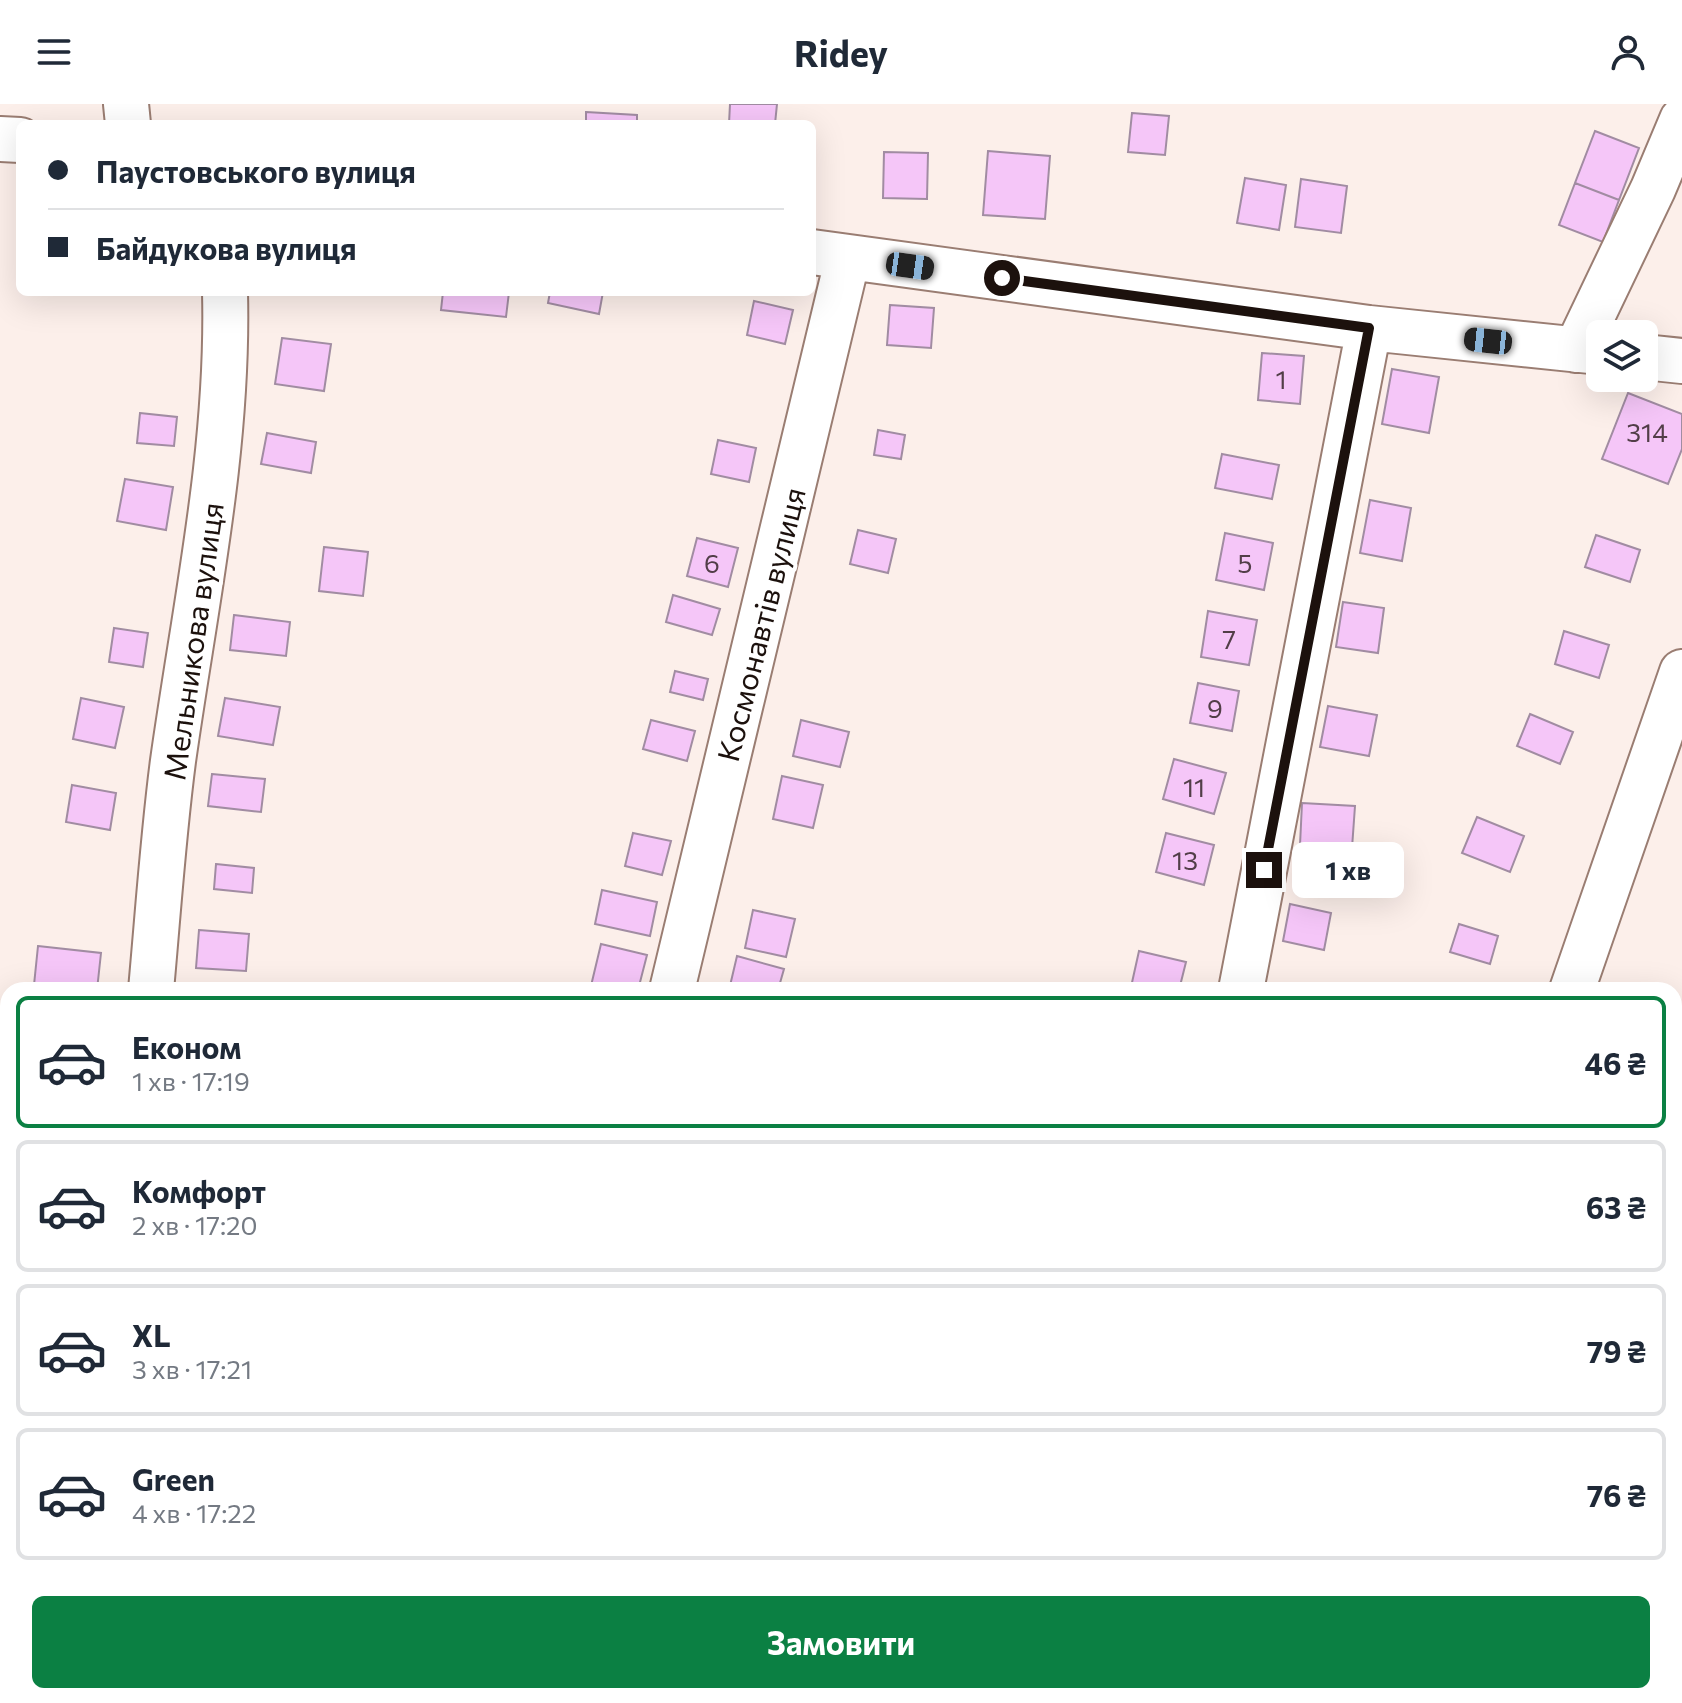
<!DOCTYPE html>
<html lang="uk">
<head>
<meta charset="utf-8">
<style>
  :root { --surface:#fff; --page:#f6f6f7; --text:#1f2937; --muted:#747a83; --line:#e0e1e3; --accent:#0b8043 }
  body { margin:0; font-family:Commissioner,sans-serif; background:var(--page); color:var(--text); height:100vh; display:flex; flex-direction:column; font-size:30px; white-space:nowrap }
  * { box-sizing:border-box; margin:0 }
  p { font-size:26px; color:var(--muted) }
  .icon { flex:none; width:44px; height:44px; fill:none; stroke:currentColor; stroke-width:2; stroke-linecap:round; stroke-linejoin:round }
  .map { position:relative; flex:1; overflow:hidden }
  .side { position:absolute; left:0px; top:878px; width:1682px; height:722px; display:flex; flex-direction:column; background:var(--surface); border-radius:24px 24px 0 0; box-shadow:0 8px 32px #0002 }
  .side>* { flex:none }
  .banner { position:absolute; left:16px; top:16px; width:800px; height:176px; border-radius:12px; box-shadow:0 8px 32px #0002; display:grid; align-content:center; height:176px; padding:0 32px; background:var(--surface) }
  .fabs { position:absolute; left:1586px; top:216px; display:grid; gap:16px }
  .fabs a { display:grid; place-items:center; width:72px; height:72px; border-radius:12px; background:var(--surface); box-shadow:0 8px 32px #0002; font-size:40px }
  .end { position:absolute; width:36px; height:36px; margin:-18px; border:10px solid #1c110d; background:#fff; box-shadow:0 0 0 4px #fff }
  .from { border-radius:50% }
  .bubble { position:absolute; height:56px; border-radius:12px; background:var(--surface); box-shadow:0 8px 32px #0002; font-size:26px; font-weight:700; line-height:56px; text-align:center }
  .car { position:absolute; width:24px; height:48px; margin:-24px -12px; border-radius:10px; box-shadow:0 0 6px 2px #0007; background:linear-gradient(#222 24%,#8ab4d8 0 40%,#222 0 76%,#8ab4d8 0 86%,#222 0) }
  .banner b { display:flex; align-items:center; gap:28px; height:76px; font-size:30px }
  .banner b+b { border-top:2px solid var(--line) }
  .banner i { width:20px; height:20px; background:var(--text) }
  ul { padding:14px 0 0; list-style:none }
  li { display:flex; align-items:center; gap:24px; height:132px; margin:0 16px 12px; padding:0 16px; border:4px solid var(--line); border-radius:12px }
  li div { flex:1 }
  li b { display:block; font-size:30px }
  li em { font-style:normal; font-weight:700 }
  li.on { border-color:var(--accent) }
  li>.icon { width:72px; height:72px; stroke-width:1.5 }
  .action { display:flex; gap:16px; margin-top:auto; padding:16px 32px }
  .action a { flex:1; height:92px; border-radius:12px; background:var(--accent); color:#fff; font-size:32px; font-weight:700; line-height:92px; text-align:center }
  header { display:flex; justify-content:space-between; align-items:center; height:104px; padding:0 32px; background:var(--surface); font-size:36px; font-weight:700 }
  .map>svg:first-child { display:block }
</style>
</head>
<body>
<header><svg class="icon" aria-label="menu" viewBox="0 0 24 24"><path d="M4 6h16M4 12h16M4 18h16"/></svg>Ridey<svg class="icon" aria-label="person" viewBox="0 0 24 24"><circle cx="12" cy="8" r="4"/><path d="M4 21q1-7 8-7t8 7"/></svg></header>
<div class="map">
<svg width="1682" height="1599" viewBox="0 0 1682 1599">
  <rect width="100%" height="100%" fill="#fcefea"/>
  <!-- building -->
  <path fill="#f5c6f8" stroke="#a18ca2" stroke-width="2" d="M730,0H777L775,20H729Z
    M586,8L637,11V20H586Z
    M1132,9L1169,12L1165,51L1128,48Z
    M1595,27L1639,44L1619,96L1575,79Z
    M988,47L1050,52L1045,115L983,111Z
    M884,48L928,49L927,95L883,94Z
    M1245,74L1286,81L1279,126L1237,119Z
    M1301,75L1347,82L1341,129L1295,123Z
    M1575,79L1619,96L1603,138L1559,121Z
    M443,188H509L506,213L441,206Z
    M550,188H603L599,210L548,199Z
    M754,197L793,206L785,240L747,231Z
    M890,201L934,204L931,244L887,241Z
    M282,234L331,240L324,287L275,280Z
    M1262,249L1304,252L1300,300L1258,296Z
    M1392,265L1439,273L1429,329L1382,320Z
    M1628,289L1682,310V345L1668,380L1602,355Z
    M140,309L177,313L174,342L137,339Z
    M878,326L905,331L901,355L874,351Z
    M267,329L316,338L311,369L261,360Z
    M718,336L756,344L749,378L711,370Z
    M1222,350L1279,361L1272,395L1215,384Z
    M125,375L173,383L166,426L117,417Z
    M1370,396L1411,404L1402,457L1360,449Z
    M858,426L896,435L888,469L850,460Z
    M1225,429L1273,439L1264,486L1216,476Z
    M1596,431L1640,446L1630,478L1585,463Z
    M697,434L738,444L728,483L687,472Z
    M324,443L368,448L363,492L319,487Z
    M673,491L720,505L712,531L666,518Z
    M1343,498L1384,504L1378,549L1336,543Z
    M1208,507L1257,516L1249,561L1201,553Z
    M234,511L290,518L286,552L230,546Z
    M114,524L148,529L143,563L109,558Z
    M1564,527L1609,541L1599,574L1555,560Z
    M675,567L708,575L703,596L670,588Z
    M1198,579L1239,587L1232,627L1190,619Z
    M81,594L124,603L115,644L73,635Z
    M225,594L280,603L273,641L218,632Z
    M1328,602L1377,611L1369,652L1320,643Z
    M1530,610L1573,628L1560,660L1517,642Z
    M651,616L695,627L687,657L643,645Z
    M801,616L849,628L840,663L793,652Z
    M1174,655L1226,669L1214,710L1163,695Z
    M212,670L265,675L261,708L208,702Z
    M782,672L823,681L813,724L773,715Z
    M72,681L116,689L110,726L66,718Z
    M1302,699L1355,702L1352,744L1300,741Z
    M1477,713L1524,732L1510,768L1462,749Z
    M633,729L671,737L662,771L625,762Z
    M1166,729L1214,741L1204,781L1156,768Z
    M216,760L254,764L252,789L214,785Z
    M602,786L657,798L650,832L595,820Z
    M1290,800L1331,809L1324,846L1283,837Z
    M753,806L795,815L786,853L745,844Z
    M1459,820L1498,832L1490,860L1450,848Z
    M199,826L249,830L246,867L196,864Z
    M601,840L647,851L638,886H590Z
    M38,842L101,849L97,886L34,881Z
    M1139,847L1186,858L1179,886H1145L1131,883Z
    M737,852L784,865L778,886H729Z
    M20,1592H65L74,1599H14Z
    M555,1592H586L579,1599H561Z"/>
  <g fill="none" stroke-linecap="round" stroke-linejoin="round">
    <defs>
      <path id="minor" d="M126,0L128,20
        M0,35L20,36
        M812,148L1369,224L1600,248
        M1576,246L1653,85L1682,16
        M1644,253L1682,257
        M151,886C158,810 163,733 173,657C195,501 229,346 225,188
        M672,886L848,153
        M1241,886L1369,224
        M0,1331L8,1333
        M0,1506L8,1497
        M479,1599L486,1592
        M980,1599L988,1592"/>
      <path id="major" d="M1572,886L1682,568
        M1303,1599L1306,1592"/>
    </defs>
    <!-- minor casing -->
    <use href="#minor" stroke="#9a7d72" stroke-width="48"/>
    <!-- major casing -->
    <use href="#major" stroke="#9a7d72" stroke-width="48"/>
    <!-- path -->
    <path stroke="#9e928e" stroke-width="5" stroke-dasharray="4 6" stroke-linecap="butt" d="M1674,1382L1682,1373
      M1504,1599L1509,1592"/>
    <!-- minor -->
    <use href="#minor" stroke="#fff" stroke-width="44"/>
    <!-- major -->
    <use href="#major" stroke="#fff" stroke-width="44"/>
  </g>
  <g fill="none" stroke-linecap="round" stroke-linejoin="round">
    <!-- route -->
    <path stroke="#1c110d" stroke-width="10" d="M1002,174L1369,224L1264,766"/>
  </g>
  <g text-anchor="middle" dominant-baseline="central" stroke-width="8" stroke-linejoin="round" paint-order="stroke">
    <!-- number labels -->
    <g font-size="26" fill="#523e48">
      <text x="1281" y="274">1</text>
      <text x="1647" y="327">314</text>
      <text x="712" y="458">6</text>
      <text x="1245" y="458">5</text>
      <text x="1229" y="534">7</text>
      <text x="1215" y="603">9</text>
      <text x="1194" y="682">11</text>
      <text x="1185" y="755">13</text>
    </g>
    <!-- street labels -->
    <g font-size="30" fill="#1c110d" stroke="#fff">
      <text transform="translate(760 520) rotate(-76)">Космонавтів вулиця</text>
      <text transform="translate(192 537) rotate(-82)">Мельникова вулиця</text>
    </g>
  </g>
</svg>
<div class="fabs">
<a><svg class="icon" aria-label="layers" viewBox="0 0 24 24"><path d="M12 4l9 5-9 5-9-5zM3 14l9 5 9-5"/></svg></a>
</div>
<i class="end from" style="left:1002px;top:174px"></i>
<i class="end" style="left:1264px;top:766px"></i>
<div class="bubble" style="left:1292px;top:738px;width:112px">1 хв</div>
<i class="car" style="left:910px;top:162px;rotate:98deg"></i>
<i class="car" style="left:1488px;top:237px;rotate:276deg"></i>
<div class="banner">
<b><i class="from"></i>Паустовського вулиця</b>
<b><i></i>Байдукова вулиця</b>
</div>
<section class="side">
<ul>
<li class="on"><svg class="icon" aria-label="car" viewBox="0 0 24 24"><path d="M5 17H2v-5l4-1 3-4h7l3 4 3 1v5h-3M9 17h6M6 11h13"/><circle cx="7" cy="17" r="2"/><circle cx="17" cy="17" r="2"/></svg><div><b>Економ</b><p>1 хв · 17:19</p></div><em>46 ₴</em></li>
<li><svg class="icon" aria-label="car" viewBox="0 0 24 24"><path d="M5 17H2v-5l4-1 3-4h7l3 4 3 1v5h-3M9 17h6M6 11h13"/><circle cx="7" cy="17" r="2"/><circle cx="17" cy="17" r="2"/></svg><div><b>Комфорт</b><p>2 хв · 17:20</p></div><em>63 ₴</em></li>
<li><svg class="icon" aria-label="car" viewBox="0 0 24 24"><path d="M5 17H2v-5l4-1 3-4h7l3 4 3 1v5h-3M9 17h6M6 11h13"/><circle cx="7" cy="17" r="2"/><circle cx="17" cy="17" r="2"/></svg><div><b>XL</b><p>3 хв · 17:21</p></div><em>79 ₴</em></li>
<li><svg class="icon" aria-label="car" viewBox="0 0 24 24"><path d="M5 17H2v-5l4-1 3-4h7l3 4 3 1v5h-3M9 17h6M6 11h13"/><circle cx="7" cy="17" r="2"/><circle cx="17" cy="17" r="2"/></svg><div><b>Green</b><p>4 хв · 17:22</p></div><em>76 ₴</em></li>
</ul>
<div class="action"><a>Замовити</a></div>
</section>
</div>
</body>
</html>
